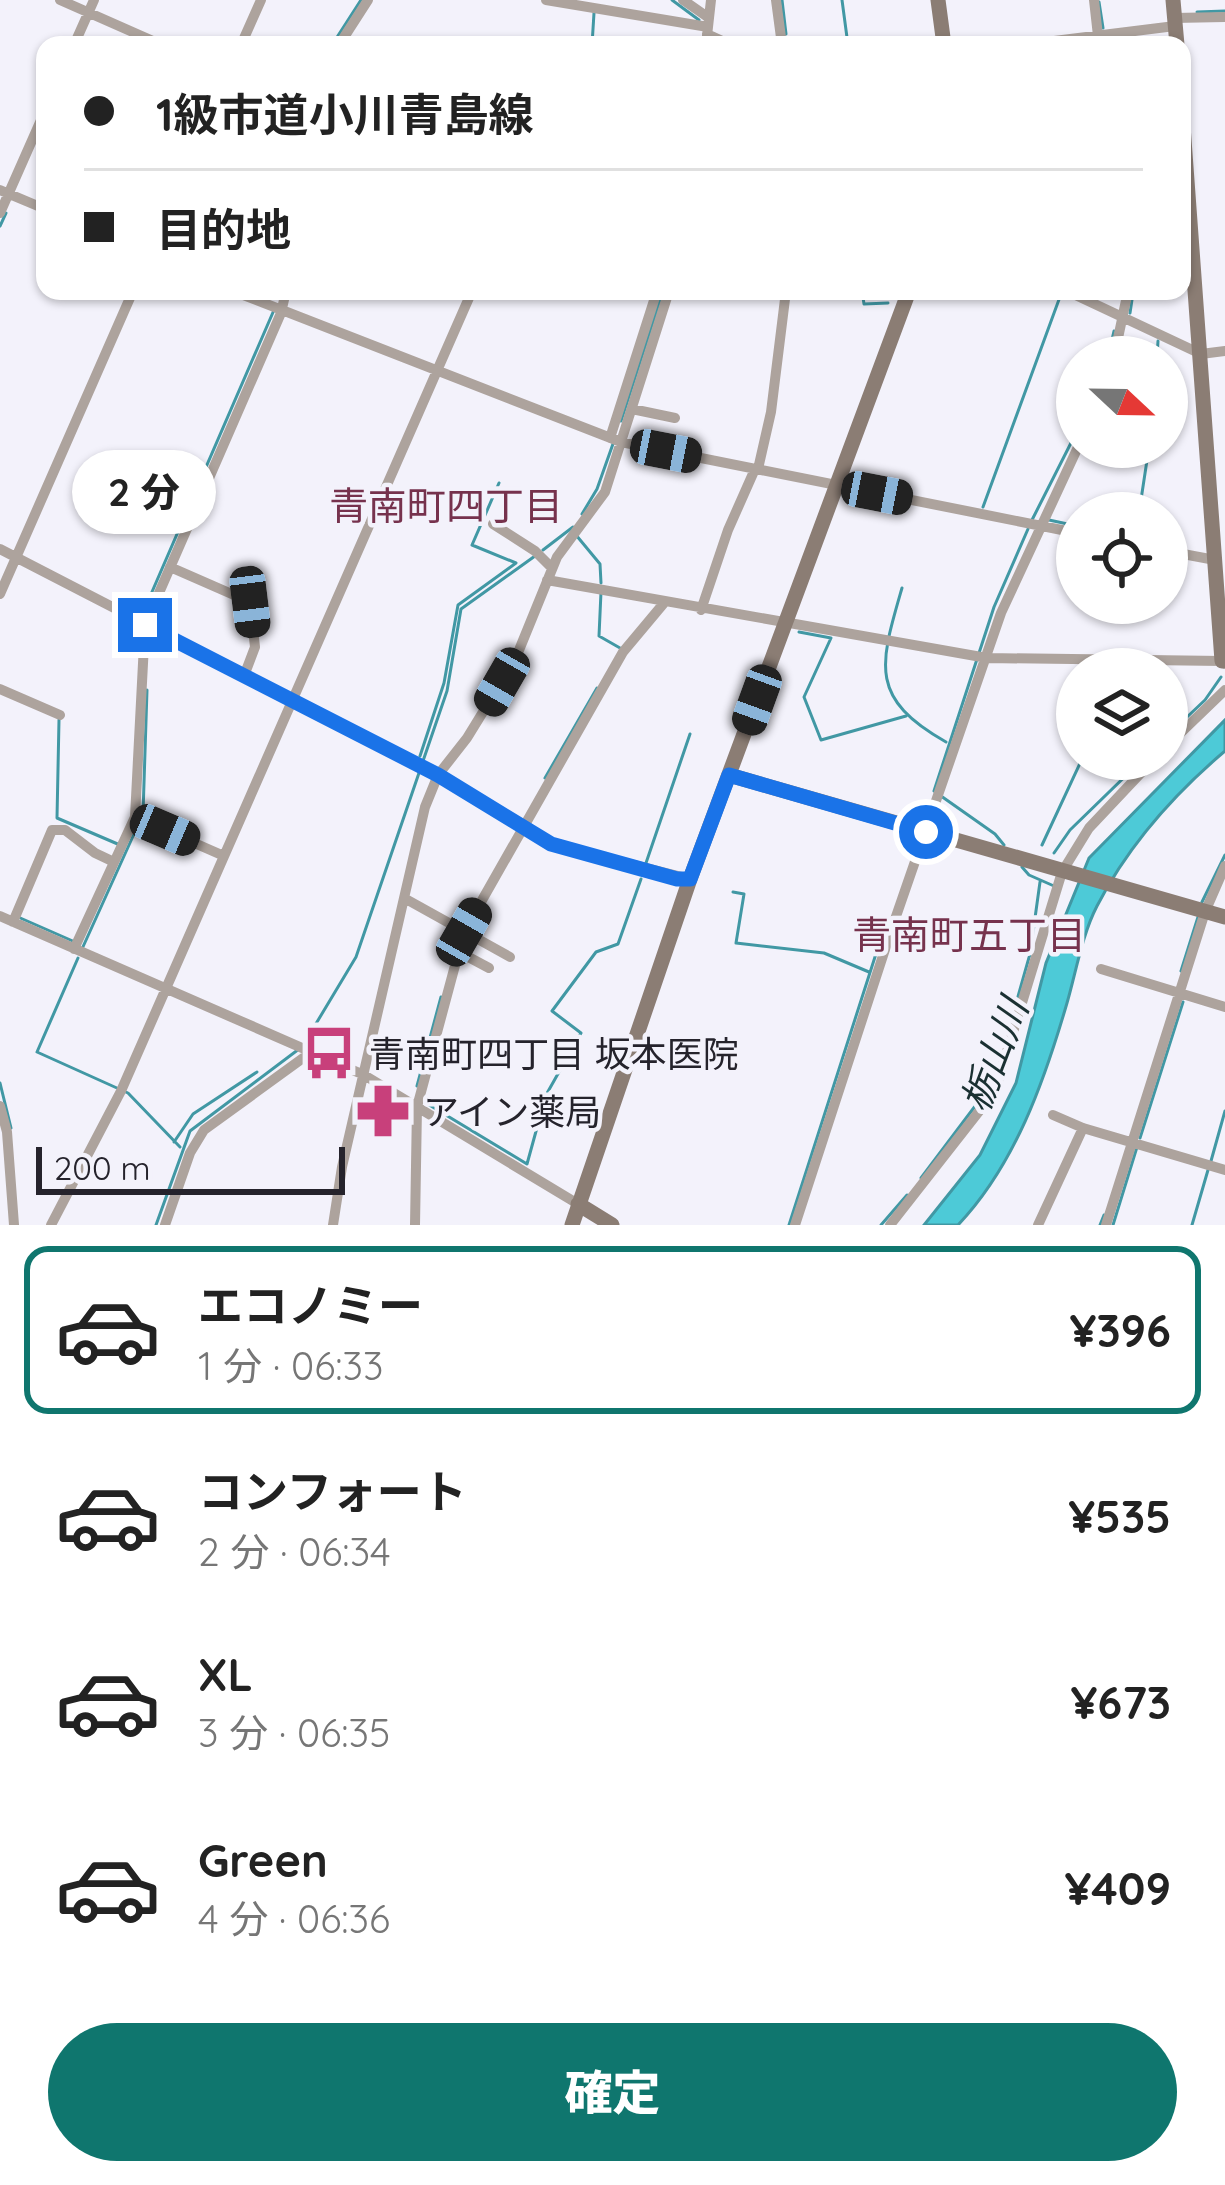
<!DOCTYPE html>
<html lang="ja">
<head>
<meta charset="utf-8">
<style>
  :root { --surface:#fff; --page:#f6f6f6; --text:#222; --muted:#767676; --line:#e0e0e0; --accent:#0f766e }
  body { margin:0; font-family:Quicksand,"Noto Sans JP",sans-serif; background:var(--page); color:var(--text); height:100vh; display:flex; flex-direction:column; font-size:45px; white-space:nowrap }
  * { box-sizing:border-box; margin:0 }
  p { font-size:39px; color:var(--muted) }
  .icon { flex:none; width:66px; height:66px; fill:none; stroke:currentColor; stroke-width:2; stroke-linecap:round; stroke-linejoin:round }
  .map { position:relative; height:1225px; overflow:hidden }
  .panel { display:flex; flex-direction:column; background:var(--surface); flex:1 }
  .panel>* { flex:none }
  .banner { position:absolute; left:36px; top:36px; width:1155px; height:264px; border-radius:24px; box-shadow:0 3px 9px #0004; display:grid; align-content:center; height:264px; padding:0 48px; background:var(--surface) }
  .needle { width:78px; rotate:112deg }
  .buttons { position:absolute; left:1056px; top:336px; display:grid; gap:24px }
  .buttons a { display:grid; place-items:center; width:132px; height:132px; border-radius:50%; background:var(--surface); box-shadow:0 3px 9px #0004; font-size:60px }
  .scale { position:absolute; left:36px; bottom:30px; width:309px; box-sizing:border-box; padding-left:12px; border:6px solid #25232c; border-top:0; font-size:33px; line-height:42px; white-space:nowrap; color:#25232c; -webkit-text-stroke:9px #f3f2fb; paint-order:stroke }
  .end { position:absolute; width:54px; height:54px; margin:-27px; border:15px solid #1a73e8; background:#fff; box-shadow:0 0 0 6px #fff }
  .from { border-radius:50% }
  .bubble { position:absolute; height:84px; border-radius:42px; background:var(--surface); box-shadow:0 3px 9px #0004; font-size:39px; font-weight:800; line-height:84px; text-align:center }
  .car { position:absolute; width:36px; height:72px; margin:-36px -18px; border-radius:15px; box-shadow:0 0 9px 3px #0007; background:linear-gradient(#222 24%,#8ab4d8 0 40%,#222 0 76%,#8ab4d8 0 86%,#222 0) }
  .banner b { display:flex; align-items:center; gap:42px; height:114px; font-size:45px }
  .banner b+b { border-top:3px solid var(--line) }
  .banner i { width:30px; height:30px; background:var(--text) }
  ul { padding:21px 0 0; list-style:none }
  li { display:flex; align-items:center; gap:36px; height:168px; margin:0 24px 18px; padding:0 24px; border:6px solid transparent; border-radius:24px }
  li div { flex:1 }
  li b { display:block; font-size:45px }
  li em { font-style:normal; font-weight:800 }
  li.on { border-color:var(--accent) }
  li>.icon { width:108px; height:108px; stroke-width:1.5 }
  .action { display:flex; gap:24px; margin-top:auto; padding:24px 48px }
  .action a { flex:1; height:138px; border-radius:72px; background:var(--accent); color:#fff; font-size:48px; font-weight:800; line-height:138px; text-align:center }
  .map>svg:first-child { display:block }
</style>
</head>
<body>
<div class="map">
<svg width="1225" height="1225" viewBox="0 0 1225 1225">
  <rect width="100%" height="100%" fill="#f3f2fb"/>
  <!-- water -->
  <path fill="#4dcad7" stroke="#4198a4" stroke-width="3" d="M1225,720V751C1173,795 1128,846 1097,906C1082,935 1076,972 1067,1003C1044,1082 1015,1165 958,1225H924L980,1155L1016,1083L1046,963L1089,858Z"/>
  <g fill="none" stroke-linecap="round" stroke-linejoin="round">
    <!-- stream -->
    <path stroke="#4198a4" stroke-width="3" d="M672,0L699,20
      M782,0L786,34
      M842,0L848,45
      M1099,2L1103,28
      M1197,12L1225,11
      M332,45L361,0
      M592,45L594,13
      M0,226L6,213
      M862,291L864,304L888,303
      M1130,313L1133,293
      M1108,357L1114,331
      M1157,357L1158,341
      M621,421L663,291
      M983,507L1061,294
      M1139,513L1149,447
      M582,514L597,489L614,441
      M1032,520L1077,431
      M1049,520L1077,526
      M576,535L600,564L601,583
      M543,550L573,527
      M902,588C880,664 868,698 946,742
      M601,592L599,636L620,648
      M142,615L274,310
      M799,632L831,638L804,697L821,740L906,716
      M59,720L57,818L120,845
      M1167,736L1205,700L1221,677
      M420,756L444,683L458,605L516,563L472,545L499,483
      M423,761L447,691L461,609L535,556
      M545,778L597,688
      M934,791L994,607L1028,529
      M941,796L995,834L1004,845
      M1042,845L1082,759
      M1054,853L1070,830L1143,759
      M646,863L690,734
      M1022,867L1029,875L1054,886
      M733,892L744,894L736,943L824,953L869,972
      M1202,902L1225,855
      M18,917L75,942
      M82,949L143,814L147,690
      M78,958L37,1052L128,1093L180,1147
      M1181,971L1198,917
      M1015,1007L1030,954L1040,882
      M305,1042L356,957L420,770
      M0,1083L11,1128
      M417,1086L441,997
      M426,1103L527,1164L546,1095L581,1033L552,1011L596,952L618,944L641,879
      M1140,1138L1183,1002
      M174,1142L193,1114L257,1072
      M1211,1161L1225,1111
      M921,1178L991,1085
      M156,1225L190,1131L299,1049
      M789,1225L883,932
      M881,1225L907,1195
      M1100,1225L1104,1215
      M1113,1225L1137,1147
      M1192,1225L1208,1170"/>
    <!-- street -->
    <path stroke="#ada39d" stroke-width="10" d="M60,0L162,45
      M546,0L708,27
      M683,0L709,18
      M776,0L782,45
      M1094,0L1099,45
      M1174,18L1225,17
      M707,34L731,45
      M74,45L94,0
      M241,45L261,0
      M339,45L368,0
      M706,45L711,0
      M1022,45L1175,26
      M0,190L45,209
      M0,213L45,111
      M233,291L621,442L1077,533
      M1067,291L1201,354L1225,351
      M1114,357L1128,291
      M632,409L675,418
      M610,438L657,291
      M758,469L771,412L786,291
      M493,524L535,551L552,568
      M0,549L438,775L551,844L690,879
      M1167,551L1215,560
      M170,567L250,602L255,647L244,676
      M547,580L987,658L1222,661L1225,664
      M0,594L133,291
      M701,610L728,530L755,469
      M0,689L60,715
      M1167,746L1225,690
      M135,817L224,856
      M404,898L510,957
      M0,916L364,1075L578,1204
      M13,922L52,830H65L95,853L114,862
      M74,949L135,817L145,625L281,313L286,291
      M459,952L489,968
      M1101,969L1225,1007
      M0,1106L7,1132L14,1225
      M1053,1115L1083,1128L1225,1170
      M51,1225L121,1091L472,291
      M165,1225L190,1153L204,1130L310,1053
      M333,1225L342,1167L425,807L438,775L467,738L515,660L557,557L605,492L669,291
      M415,1225L417,1107L464,932L623,652L664,603
      M795,1225L892,928L1001,613L1078,447
      M890,1225L995,1091L1062,872L1089,828L1154,759
      M1038,1225L1083,1128
      M1106,1225L1205,912L1225,866"/>
    <!-- secondary -->
    <path stroke="#8b7d74" stroke-width="15" d="M938,0L944,45
      M1173,0L1177,45
      M1182,112L1222,661
      M729,775L1225,917
      M578,1204L612,1225
      M572,1225L690,879L909,291"/>
  </g>
  <g fill="none" stroke-linecap="round" stroke-linejoin="round">
    <!-- route -->
    <path stroke="#1a73e8" stroke-width="15" d="M145,625L438,775L551,844L677,879H690L729,775L926,832"/>
  </g>
  <!-- icons -->
  <defs>
    <symbol id="bus-bare" viewBox="-9 -9 18 18"><path d="M-5-6H5V4H4V6H2V4H-2V6H-4V4H-5ZM-3.5-4V0h7V-4ZM-3.5 1.2v1.5H-2V1.2ZM2 1.2v1.5H3.5V1.2Z" fill="#c8407b" stroke="#f3f2fb" stroke-width="2.5" paint-order="stroke"/></symbol>
    <symbol id="pharmacy-bare" viewBox="-9 -9 18 18"><path d="M-2-6h4v4h4v4h-4v4h-4v-4h-4v-4h4Z" fill="#c8407b" stroke="#f3f2fb" stroke-width="2.5" paint-order="stroke"/></symbol>
  </defs>
  <g fill-rule="evenodd">
    <use href="#bus-bare" x="291" y="1015" width="76" height="76"/>
    <use href="#pharmacy-bare" x="345" y="1073" width="76" height="76"/>
  </g>
  <g text-anchor="middle" dominant-baseline="central" stroke-width="9" stroke-linejoin="round" paint-order="stroke">
    <!-- poi labels -->
    <g font-size="36" fill="#25232c" stroke="#f3f2fb" text-anchor="start">
      <text x="369" y="1053">青南町四丁目 坂本医院</text>
      <text x="423" y="1111">アイン薬局</text>
    </g>
    <!-- neighbourhood labels -->
    <g font-size="39" fill="#76324d" stroke="#f3f2fb">
      <text x="446" y="505">青南町四丁目</text>
      <text x="969" y="934">青南町五丁目</text>
    </g>
    <!-- water labels -->
    <g font-size="39" font-style="italic" fill="#1a3032" stroke="#f3f2fb">
      <text transform="translate(994 1055) rotate(-69)">栃山川</text>
    </g>
  </g>
</svg>
<div class="buttons">
<a><svg class="needle" viewBox="-14 -14 28 28"><path d="M0-13l5 13h-10z" fill="#e53935"/><path d="M0 13l5-13h-10z" fill="#767676"/></svg></a>
<a><svg class="icon" aria-label="locate" viewBox="0 0 24 24"><circle cx="12" cy="12" r="6"/><path d="M12 2v4M12 18v4M2 12h4M18 12h4"/></svg></a>
<a><svg class="icon" aria-label="layers" viewBox="0 0 24 24"><path d="M12 4l9 5-9 5-9-5zM3 14l9 5 9-5"/></svg></a>
</div>
<div class="scale">200 m</div>
<i class="end from" style="left:926px;top:832px"></i>
<i class="end" style="left:145px;top:625px"></i>
<div class="bubble" style="left:72px;top:450px;width:144px">2 分</div>
<i class="car" style="left:666px;top:451px;rotate:101deg"></i>
<i class="car" style="left:877px;top:493px;rotate:101deg"></i>
<i class="car" style="left:250px;top:602px;rotate:173deg"></i>
<i class="car" style="left:502px;top:682px;rotate:210deg"></i>
<i class="car" style="left:757px;top:700px;rotate:200deg"></i>
<i class="car" style="left:165px;top:830px;rotate:113deg"></i>
<i class="car" style="left:464px;top:932px;rotate:30deg"></i>
<div class="banner">
<b><i class="from"></i>1級市道小川青島線</b>
<b><i></i>目的地</b>
</div>
</div>
<section class="panel">
<ul>
<li class="on"><svg class="icon" aria-label="car" viewBox="0 0 24 24"><path d="M5 17H2v-5l4-1 3-4h7l3 4 3 1v5h-3M9 17h6M6 11h13"/><circle cx="7" cy="17" r="2"/><circle cx="17" cy="17" r="2"/></svg><div><b>エコノミー</b><p>1 分 · 06:33</p></div><em>¥396</em></li>
<li><svg class="icon" aria-label="car" viewBox="0 0 24 24"><path d="M5 17H2v-5l4-1 3-4h7l3 4 3 1v5h-3M9 17h6M6 11h13"/><circle cx="7" cy="17" r="2"/><circle cx="17" cy="17" r="2"/></svg><div><b>コンフォート</b><p>2 分 · 06:34</p></div><em>¥535</em></li>
<li><svg class="icon" aria-label="car" viewBox="0 0 24 24"><path d="M5 17H2v-5l4-1 3-4h7l3 4 3 1v5h-3M9 17h6M6 11h13"/><circle cx="7" cy="17" r="2"/><circle cx="17" cy="17" r="2"/></svg><div><b>XL</b><p>3 分 · 06:35</p></div><em>¥673</em></li>
<li><svg class="icon" aria-label="car" viewBox="0 0 24 24"><path d="M5 17H2v-5l4-1 3-4h7l3 4 3 1v5h-3M9 17h6M6 11h13"/><circle cx="7" cy="17" r="2"/><circle cx="17" cy="17" r="2"/></svg><div><b>Green</b><p>4 分 · 06:36</p></div><em>¥409</em></li>
</ul>
<div class="action"><a>確定</a></div>
</section>
</body>
</html>
